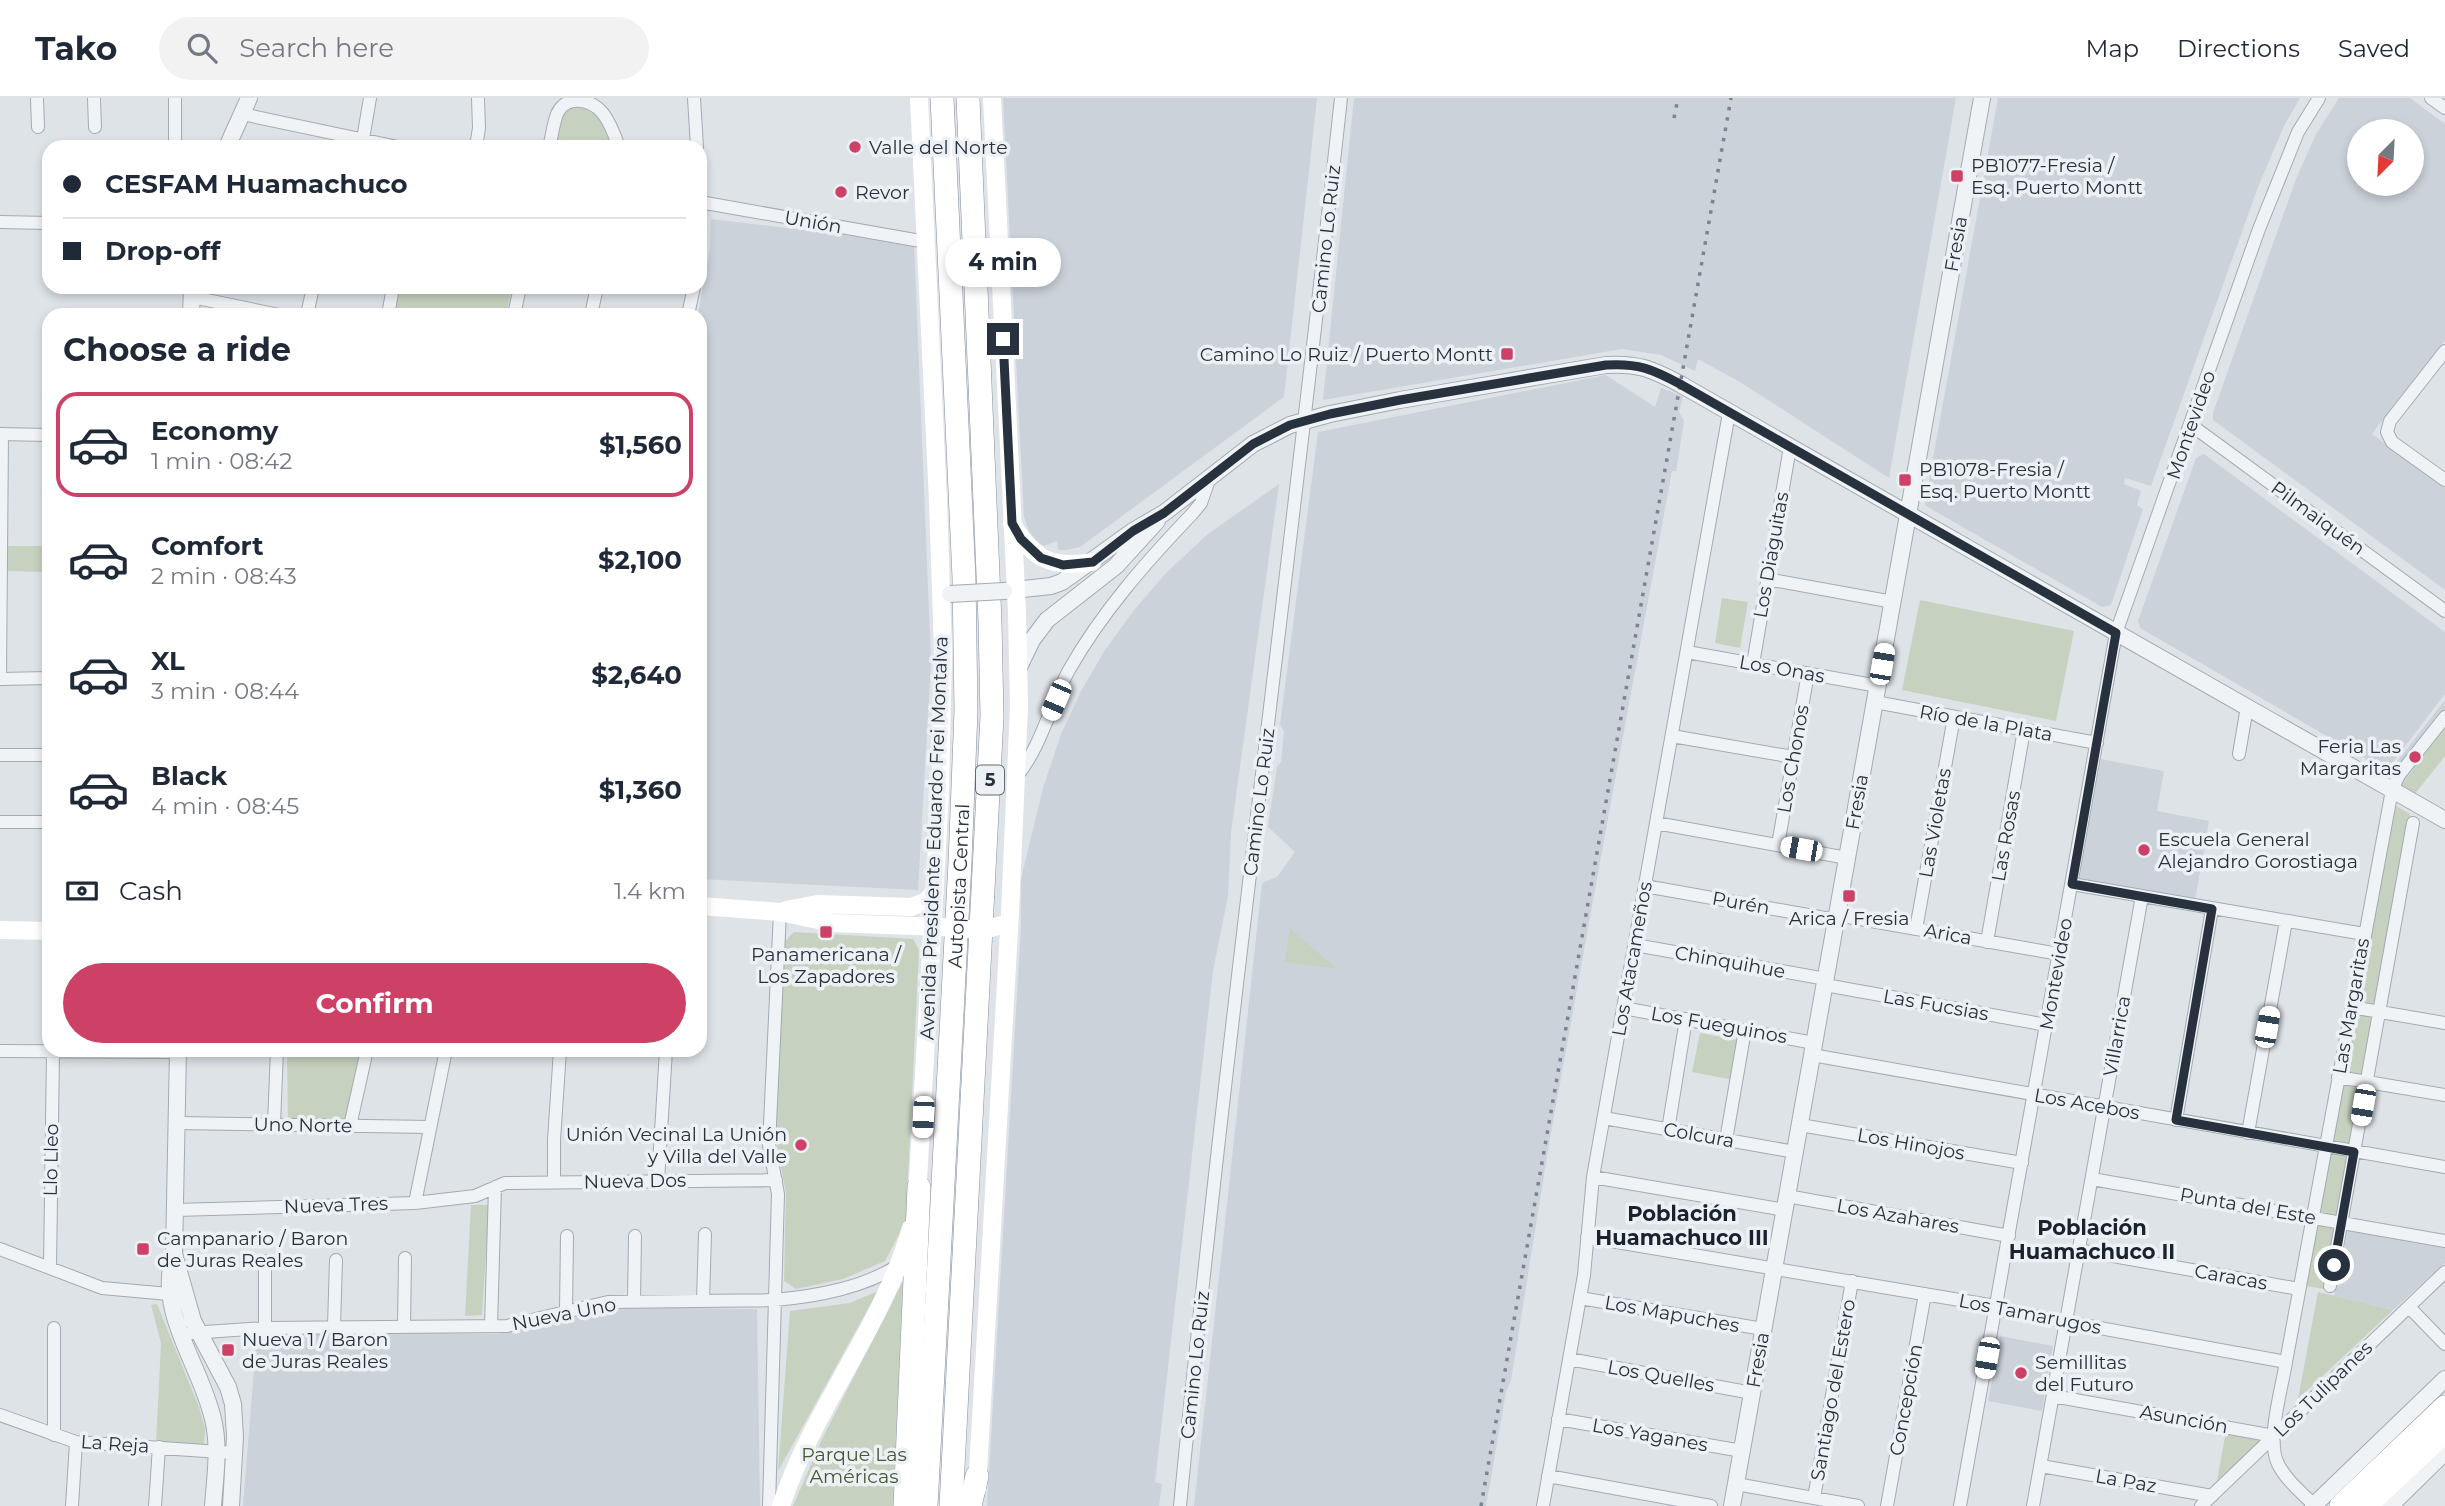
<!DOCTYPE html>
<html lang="en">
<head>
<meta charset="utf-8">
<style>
  :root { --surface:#fff; --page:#f2f2f3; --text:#1f2937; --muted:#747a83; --line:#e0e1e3; --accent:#ce4167 }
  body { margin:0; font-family:Montserrat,sans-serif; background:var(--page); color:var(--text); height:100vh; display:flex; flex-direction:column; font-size:26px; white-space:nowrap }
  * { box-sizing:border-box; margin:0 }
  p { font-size:23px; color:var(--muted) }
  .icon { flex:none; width:38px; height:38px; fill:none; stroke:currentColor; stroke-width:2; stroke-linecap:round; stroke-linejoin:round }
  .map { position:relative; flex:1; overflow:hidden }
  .side { position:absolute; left:42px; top:210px; width:665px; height:749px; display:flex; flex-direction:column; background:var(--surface); border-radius:21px; box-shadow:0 4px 10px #0003 }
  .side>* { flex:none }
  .top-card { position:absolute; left:42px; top:42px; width:665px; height:154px; border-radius:21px; box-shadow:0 4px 10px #0003; display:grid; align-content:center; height:154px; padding:0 21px; background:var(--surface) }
  .needle { width:46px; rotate:204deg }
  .fabs { position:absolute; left:2347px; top:21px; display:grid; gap:14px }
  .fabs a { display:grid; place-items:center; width:77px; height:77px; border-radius:50%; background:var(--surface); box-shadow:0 4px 10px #0003; font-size:35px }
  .end { position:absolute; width:32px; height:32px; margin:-16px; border:9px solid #27323e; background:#fff; box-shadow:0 0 0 4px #fff }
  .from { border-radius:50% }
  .bubble { position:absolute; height:49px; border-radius:24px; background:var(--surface); box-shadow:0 4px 10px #0003; font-size:23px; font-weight:700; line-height:49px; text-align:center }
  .car { position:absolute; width:21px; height:42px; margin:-21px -10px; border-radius:9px; box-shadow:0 0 5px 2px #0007; background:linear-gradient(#fff 24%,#345 0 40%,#fff 0 76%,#345 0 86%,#fff 0) }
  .top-card b { display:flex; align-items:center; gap:24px; height:66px; font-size:26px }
  .top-card b+b { border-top:2px solid var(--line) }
  .top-card i { width:18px; height:18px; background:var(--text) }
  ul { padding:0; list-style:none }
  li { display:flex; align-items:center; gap:21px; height:105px; margin:0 14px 10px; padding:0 7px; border:4px solid transparent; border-radius:21px }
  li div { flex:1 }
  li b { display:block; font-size:26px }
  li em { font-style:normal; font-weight:700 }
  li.current { border-color:var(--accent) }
  li>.icon { width:63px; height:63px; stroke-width:1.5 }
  h2 { padding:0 21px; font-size:32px; line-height:84px }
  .pay { display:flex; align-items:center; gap:18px; height:77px; padding:0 21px; font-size:26px }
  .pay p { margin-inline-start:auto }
  .action { display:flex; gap:14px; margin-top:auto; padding:14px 21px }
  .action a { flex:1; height:80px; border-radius:42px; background:var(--accent); color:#fff; font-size:28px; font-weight:700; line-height:80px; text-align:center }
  header { display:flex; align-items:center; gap:42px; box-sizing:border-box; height:98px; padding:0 35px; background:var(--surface); border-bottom:2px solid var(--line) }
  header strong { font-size:33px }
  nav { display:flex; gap:38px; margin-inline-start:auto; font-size:24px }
  .search { width:490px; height:63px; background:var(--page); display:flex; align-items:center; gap:18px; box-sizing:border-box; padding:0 24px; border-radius:38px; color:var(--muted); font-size:26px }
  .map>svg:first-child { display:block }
</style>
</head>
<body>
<header>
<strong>Tako</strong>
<div class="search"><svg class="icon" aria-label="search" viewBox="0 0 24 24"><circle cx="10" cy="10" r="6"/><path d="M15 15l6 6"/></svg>Search here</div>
<nav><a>Map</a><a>Directions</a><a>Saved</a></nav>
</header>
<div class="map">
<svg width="2445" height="1408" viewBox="0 0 2445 1408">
  <rect width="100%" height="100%" fill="#dee3e8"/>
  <!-- built -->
  <path fill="#ccd2da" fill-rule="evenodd" d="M1003,0H1317L1284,299L1080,449L1066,452H1058L1057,443L1044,448L1038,444L1029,433L1024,419Z
    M1354,0H1956L1889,380L1740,284L1698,261L1695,273L1661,257L1622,251L1323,302Z
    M1998,0H2300L2284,28L2258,89L2151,388L2125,380L2124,386L2141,393L2137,407L2143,411L2111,507L2102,509L1926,408L1925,405Z
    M2339,0H2410L2445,26V242L2372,336L2445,390V492L2213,322V315L2296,81L2316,36ZM2359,33H2412V86H2359Z
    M711,121L914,145L931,564L918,792L700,781V217H698L710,150Z
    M1606,277L1655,309L1661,290L1683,298L1679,314L1684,323L1676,373H1672L1608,720L1549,1046L1511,1282L1506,1294L1486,1408H1194L1262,785L1277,779L1295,754L1268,729L1277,669L1281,664L1284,633L1280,627L1318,334Z
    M2204,356L2445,534V596L2389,669L2382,670L2140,530L2138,523L2196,360Z
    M1279,386L1231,734L1228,798L1213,873L1155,1384L1162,1386L1159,1408H987L1021,830V781L1043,690L1061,636L1081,593L1105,552L1134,512L1166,475L1208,436Z
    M2445,602V639L2406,690L2385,679Z
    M2101,661L2164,673L2157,713L2209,723L2195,802L2079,781Z
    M2348,1132L2445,1150V1165L2393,1212L2334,1198Z
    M626,1209L757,1211L760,1408H243L257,1233L498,1236Z
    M2000,1238L2053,1248L2042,1313L1988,1303Z"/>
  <!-- green -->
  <path fill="#c6d2bf" d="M574,9L595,12L617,49H554L562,14Z
    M183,42L215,44L212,49H183Z
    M398,189H512L506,217H392Z
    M8,448H49V474L7,473Z
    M1722,500L1748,504L1740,550L1715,545Z
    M1920,502L2074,533L2056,623L1902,592Z
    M2445,630V658L2414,697L2401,688Z
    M2394,707L2410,716L2324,1191L2306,1188Z
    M1290,830L1337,871L1285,864Z
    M794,834L913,841L919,852L906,1123L885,1163L843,1181L796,1191L784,1183L786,1095L775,1039L785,843Z
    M1700,935L1742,943L1734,982L1692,974Z
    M287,952H361L346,1023L288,1021Z
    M471,1107H489L482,1217L465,1218Z
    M903,1183L893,1408H793L822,1341Z
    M878,1193L778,1373L790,1213L850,1205Z
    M2318,1194L2393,1212L2298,1301Z
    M157,1206L199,1309L205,1330L204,1349L156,1345L161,1245L151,1207Z
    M2226,1333L2268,1340L2217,1383Z"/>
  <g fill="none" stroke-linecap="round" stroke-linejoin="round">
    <defs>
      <path id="minor" d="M37,0L38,29
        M94,0L95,29
        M175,0V49
        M694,0L697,49
        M2431,0L2445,10
        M242,16L398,49
        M363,41L370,0
        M476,49L479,30L478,0
        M549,49C552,39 553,26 557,16C560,9 566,4 573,3C602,0 611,27 619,49
        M700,100V141
        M700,104L926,144
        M0,124L49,125
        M192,199L279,217
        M307,217L313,189
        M388,217L393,189
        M514,217L520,189
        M591,217L597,189
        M688,217L694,189
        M2445,253L2390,323L2387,334L2392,344L2445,382
        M2191,327L2445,513
        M0,336L49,337
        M1767,481L1893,504
        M1687,554L1878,588
        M1753,566L1790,349
        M0,581L2,336
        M0,581L49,580
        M1875,604L2097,645
        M1672,638L1793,659
        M2239,656L2247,609
        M0,657H49
        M1017,678C1042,647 1050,607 1069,572C1102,514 1146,464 1192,416L1201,405L1210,379
        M0,724H49
        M1656,725L1847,760
        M1778,747L1808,575
        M2072,786L2364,836
        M1645,788L1836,822
        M1837,817L2059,856
        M1916,831L1954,619
        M1987,844L2024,632
        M1635,847L1826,881
        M1825,887L2047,927
        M2351,909L2445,925
        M1623,910L1814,945
        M0,953L178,954
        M1812,957L2445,1069
        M2338,979L2445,997
        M1604,1020L1795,1054
        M2176,1022L2212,811
        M176,1025L430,1029
        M274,1026L277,952
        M1800,1027L2022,1065
        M350,1028L367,952
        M1668,1032L1686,921
        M2248,1035L2286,823
        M1726,1042L1745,932
        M1593,1079L1785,1112
        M2092,1081L2445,1143
        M658,1083L666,952
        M554,1084V1042L560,952
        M1787,1098L2009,1138
        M415,1105L446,952
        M175,1112L415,1105L475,1098L505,1085L776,1082
        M1587,1139L1989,1207L1996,1211L2286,1264
        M0,1151L102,1190L169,1196
        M2079,1152L2299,1191
        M50,1170L53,953
        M2330,1188L2413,725
        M1580,1200L1763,1231
        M634,1203L635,1138
        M703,1203L705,1136
        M2409,1209L2445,1246
        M566,1214L567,1138
        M404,1228L405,1160
        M491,1228L495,1089
        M334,1229L336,1162
        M265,1230V1163
        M191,1235L265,1230L507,1228L608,1204L775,1202C817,1198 863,1190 899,1167
        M1569,1261L1752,1295
        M2053,1298L2274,1338
        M0,1317L76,1344L234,1355
        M1558,1321L1742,1353
        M54,1337V1230
        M2041,1368L2212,1398
        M1548,1378L1711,1408
        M1736,1386L1858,1408
        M1814,1400L1852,1183
        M2314,1407C2302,1395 2286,1382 2278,1366C2266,1342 2282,1290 2286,1264L2392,692L2399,677L2445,619
        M72,1408L76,1344
        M155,1408L159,1349
        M769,1408L778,1096L769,1047L780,814
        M1180,1408C1226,938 1290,470 1341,0
        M1543,1408L1584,1177L1593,1079L1729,315
        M1887,1408L1925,1196
        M1960,1408L2116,535L2259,131L2298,34L2319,0
        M2033,1408L2142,798
        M2201,1408L2445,1174"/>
      <path id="tertiary" d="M227,49L249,0
        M191,217L192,189
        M1004,493L1051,488L1062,484L1133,433L1164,415L1253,346L1290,327L1330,316L1400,302L1606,267C1638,265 1652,271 1680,286L2445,722
        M1019,569L1032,542L1047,522L1116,468L1157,423
        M178,952L174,1156C156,1215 200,1265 213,1321C220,1350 215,1379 213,1408
        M174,1156L193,1223L228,1289L233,1306L235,1339L231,1408
        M1732,1408L1982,0
        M2313,1408L2445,1281
        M2390,1408L2445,1354"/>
      <g id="motorway">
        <path d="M905,1408L919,1089"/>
        <path id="s1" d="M926,1408L960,764L966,613L964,480L942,0"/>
        <path d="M951,1408L992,618L990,524L968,0"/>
        <path d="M970,1408L977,1378"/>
        <path d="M2341,1408L2445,1309"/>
        <path d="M2365,1408L2445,1333"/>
      </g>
    </defs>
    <!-- minor casing -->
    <use href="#minor" stroke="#a3aab2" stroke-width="14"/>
    <!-- tertiary casing -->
    <use href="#tertiary" stroke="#a3aab2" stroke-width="18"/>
    <!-- motorway casing -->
    <use href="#motorway" stroke="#85929e" stroke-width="24"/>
    <!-- minor -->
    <use href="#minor" stroke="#f0f3f6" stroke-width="12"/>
    <!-- tertiary -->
    <use href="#tertiary" stroke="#f0f3f6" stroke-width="16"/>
    <!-- secondary -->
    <path stroke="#fff" stroke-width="18" d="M1012,426C1033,461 1052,471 1092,464
      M700,808L780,814L832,825L941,829
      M786,812L817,806L911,809L925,804L935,794
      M0,832L49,833
      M917,1099L940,696L943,553L938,403L919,0
      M977,1391L1010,815L1019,608L1017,514L992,0
      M781,1408C813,1310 883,1229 911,1130"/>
    <!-- motorway -->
    <use href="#motorway" stroke="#fff" stroke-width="23"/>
    <!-- rail -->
    <path stroke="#778491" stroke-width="3.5" stroke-dasharray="3.5 7" stroke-linecap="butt" d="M1674,20L1678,0
      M1481,1408L1731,0"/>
    <defs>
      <path id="tertiary-bridge" d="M950,496L1004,493"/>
    </defs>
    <!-- tertiary-bridge casing -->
    <use href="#tertiary-bridge" stroke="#a3aab2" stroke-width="18" stroke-linecap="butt"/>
    <!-- tertiary-bridge -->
    <use href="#tertiary-bridge" stroke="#f0f3f6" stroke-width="16"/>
    <!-- secondary-bridge -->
    <path stroke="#fff" stroke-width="18" d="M941,829L985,832L1001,827"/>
  </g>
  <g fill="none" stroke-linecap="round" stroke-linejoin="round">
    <!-- route -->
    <path stroke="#27323e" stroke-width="9" d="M1003,241L1012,425L1021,441L1041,460L1063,467L1093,464L1133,433L1164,415L1253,346L1290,327L1330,316L1400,302L1606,267C1638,265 1652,271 1680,286L2116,535L2072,786L2212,811L2176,1022L2354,1054L2334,1167"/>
  </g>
  <!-- markers -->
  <g fill="#ce4167" stroke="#edf1f5" stroke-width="2.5">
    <circle cx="855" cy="49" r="7"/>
    <rect x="1950" y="71" width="14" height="14" rx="3.5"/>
    <circle cx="841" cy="94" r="7"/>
    <rect x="1500" y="249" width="14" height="14" rx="3.5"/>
    <rect x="1898" y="375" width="14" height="14" rx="3.5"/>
    <circle cx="2415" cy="659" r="7"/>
    <circle cx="2144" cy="752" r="7"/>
    <rect x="1842" y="791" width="14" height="14" rx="3.5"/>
    <rect x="819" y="827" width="14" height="14" rx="3.5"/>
    <circle cx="801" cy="1047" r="7"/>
    <rect x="136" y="1144" width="14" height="14" rx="3.5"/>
    <rect x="221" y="1245" width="14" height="14" rx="3.5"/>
    <circle cx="2021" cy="1275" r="7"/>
  </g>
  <g text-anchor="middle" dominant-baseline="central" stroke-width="7" stroke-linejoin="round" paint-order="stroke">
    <!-- shield labels -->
    <rect fill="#edf1f5" stroke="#626b75" stroke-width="2" x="976" y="667.5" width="28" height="29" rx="5"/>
    <g font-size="18" font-weight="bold" fill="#27323e">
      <text x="990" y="682">5</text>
    </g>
    <!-- poi labels -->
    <g font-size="19" fill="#27323e" stroke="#edf1f5" text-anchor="start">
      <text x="869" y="49">Valle del Norte</text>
      <text x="1971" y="67">PB1077-Fresia /<tspan x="1971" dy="22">Esq. Puerto Montt</tspan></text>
      <text x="855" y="94">Revor</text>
      <text x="1493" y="256" text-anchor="end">Camino Lo Ruiz / Puerto Montt</text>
      <text x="1919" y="371">PB1078-Fresia /<tspan x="1919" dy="22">Esq. Puerto Montt</tspan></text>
      <text x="2401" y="648" text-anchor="end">Feria Las<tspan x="2401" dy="22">Margaritas</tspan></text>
      <text x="2158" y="741">Escuela General<tspan x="2158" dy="22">Alejandro Gorostiaga</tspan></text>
      <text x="1849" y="820" text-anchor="middle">Arica / Fresia</text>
      <text x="826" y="856" text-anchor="middle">Panamericana /<tspan x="826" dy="22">Los Zapadores</tspan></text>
      <text x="787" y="1036" text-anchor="end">Unión Vecinal La Unión<tspan x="787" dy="22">y Villa del Valle</tspan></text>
      <text x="157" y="1140">Campanario / Baron<tspan x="157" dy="22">de Juras Reales</tspan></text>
      <text x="242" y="1241">Nueva 1 / Baron<tspan x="242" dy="22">de Juras Reales</tspan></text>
      <text x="2035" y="1264">Semillitas<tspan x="2035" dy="22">del Futuro</tspan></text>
    </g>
    <!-- street labels -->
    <g font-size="19" fill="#27323e" stroke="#edf1f5">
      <text transform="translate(813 124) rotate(10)">Unión</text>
      <text transform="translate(1326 141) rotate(-84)">Camino Lo Ruiz</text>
      <text transform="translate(1956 146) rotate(-80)">Fresia</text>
      <text transform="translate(2191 327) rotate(-71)">Montevideo</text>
      <text transform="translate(2318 420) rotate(36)">Pilmaiquén</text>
      <text transform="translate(1771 457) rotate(-80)">Los Diaguitas</text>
      <text transform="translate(1782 571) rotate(10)">Los Onas</text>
      <text transform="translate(1986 625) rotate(10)">Río de la Plata</text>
      <text transform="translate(1793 661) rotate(-80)">Los Chonos</text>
      <text transform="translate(1259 704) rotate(-83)">Camino Lo Ruiz</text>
      <text transform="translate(1857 704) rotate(-80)">Fresia</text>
      <text transform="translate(1935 725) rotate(-80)">Las Violetas</text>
      <text transform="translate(2006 738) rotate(-80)">Las Rosas</text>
      <text transform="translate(934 740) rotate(-88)">Avenida Presidente Eduardo Frei Montalva</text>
      <text stroke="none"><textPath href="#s1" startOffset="621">Autopista Central</textPath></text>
      <text transform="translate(1741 805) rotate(10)">Purén</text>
      <text transform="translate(1948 836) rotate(10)">Arica</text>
      <text transform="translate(1632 861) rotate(-80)">Los Atacameños</text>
      <text transform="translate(1730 864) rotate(10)">Chinquihue</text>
      <text transform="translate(2056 876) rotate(-80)">Montevideo</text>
      <text transform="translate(1936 907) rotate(10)">Las Fucsias</text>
      <text transform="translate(2351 908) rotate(-80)">Las Margaritas</text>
      <text transform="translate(1719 927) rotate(10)">Los Fueguinos</text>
      <text transform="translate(2117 938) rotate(-80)">Villarrica</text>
      <text transform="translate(2087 1006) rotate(10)">Los Acebos</text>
      <text transform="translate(303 1027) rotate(1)">Uno Norte</text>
      <text transform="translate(1699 1037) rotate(10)">Colcura</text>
      <text transform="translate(1911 1046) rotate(10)">Los Hinojos</text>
      <text transform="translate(51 1062) rotate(-89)">Llo Lleo</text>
      <text transform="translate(635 1083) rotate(-1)">Nueva Dos</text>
      <text transform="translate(336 1107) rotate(-2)">Nueva Tres</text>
      <text transform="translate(2248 1108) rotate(10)">Punta del Este</text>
      <text transform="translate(1898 1118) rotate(10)">Los Azahares</text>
      <text transform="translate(2231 1179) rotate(10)">Caracas</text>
      <text transform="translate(564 1216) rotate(-11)">Nueva Uno</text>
      <text transform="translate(1672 1216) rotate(10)">Los Mapuches</text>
      <text transform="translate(2030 1216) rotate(11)">Los Tamarugos</text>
      <text transform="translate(1758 1262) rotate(-80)">Fresia</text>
      <text transform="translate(1195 1267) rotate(-84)">Camino Lo Ruiz</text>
      <text transform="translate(1661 1278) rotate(10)">Los Quelles</text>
      <text transform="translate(2323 1291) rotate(-44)">Los Tulipanes</text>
      <text transform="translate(1833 1292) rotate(-80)">Santiago del Estero</text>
      <text transform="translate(1906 1302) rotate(-80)">Concepción</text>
      <text transform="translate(2184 1321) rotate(10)">Asunción</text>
      <text transform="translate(1650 1337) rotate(10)">Los Yaganes</text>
      <text transform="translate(115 1346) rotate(4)">La Reja</text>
      <text transform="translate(2126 1383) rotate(10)">La Paz</text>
    </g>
    <!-- park labels -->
    <g font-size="19" fill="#405a34" stroke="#edf1f5">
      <text x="854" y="1356">Parque Las<tspan x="854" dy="22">Américas</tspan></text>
    </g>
    <!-- neighbourhood labels -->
    <g font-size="21" font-weight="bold" fill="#19232f" stroke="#edf1f5">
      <text x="1682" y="1115">Población<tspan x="1682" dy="24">Huamachuco III</tspan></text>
      <text x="2092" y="1129">Población<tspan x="2092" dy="24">Huamachuco II</tspan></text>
    </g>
  </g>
</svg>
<div class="fabs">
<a><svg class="needle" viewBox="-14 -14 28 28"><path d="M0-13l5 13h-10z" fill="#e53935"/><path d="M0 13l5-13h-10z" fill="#747a83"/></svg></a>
</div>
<i class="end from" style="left:2334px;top:1167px"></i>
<i class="end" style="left:1003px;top:241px"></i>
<div class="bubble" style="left:945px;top:140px;width:116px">4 min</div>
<i class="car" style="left:1882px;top:566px;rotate:10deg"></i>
<i class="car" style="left:1056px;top:602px;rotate:203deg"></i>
<i class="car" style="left:1801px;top:751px;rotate:280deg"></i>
<i class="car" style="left:2267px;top:929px;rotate:10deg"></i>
<i class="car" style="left:2363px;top:1007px;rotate:190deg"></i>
<i class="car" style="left:923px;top:1019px;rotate:183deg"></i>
<i class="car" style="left:1987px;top:1260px;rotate:190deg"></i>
<div class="top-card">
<b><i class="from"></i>CESFAM Huamachuco</b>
<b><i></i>Drop-off</b>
</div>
<section class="side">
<h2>Choose a ride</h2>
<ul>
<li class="current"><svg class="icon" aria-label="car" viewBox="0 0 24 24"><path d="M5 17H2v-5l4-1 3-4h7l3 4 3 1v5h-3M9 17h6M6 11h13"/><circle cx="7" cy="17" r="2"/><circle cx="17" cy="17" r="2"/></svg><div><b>Economy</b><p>1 min · 08:42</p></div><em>$1,560</em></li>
<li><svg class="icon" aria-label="car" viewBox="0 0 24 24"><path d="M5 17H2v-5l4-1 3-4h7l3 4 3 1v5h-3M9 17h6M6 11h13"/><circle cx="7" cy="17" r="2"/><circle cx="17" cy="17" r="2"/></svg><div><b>Comfort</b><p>2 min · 08:43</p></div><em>$2,100</em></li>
<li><svg class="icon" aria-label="car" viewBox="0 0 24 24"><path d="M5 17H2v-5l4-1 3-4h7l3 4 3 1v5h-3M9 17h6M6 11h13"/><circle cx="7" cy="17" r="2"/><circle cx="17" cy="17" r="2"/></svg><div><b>XL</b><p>3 min · 08:44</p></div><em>$2,640</em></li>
<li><svg class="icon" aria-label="car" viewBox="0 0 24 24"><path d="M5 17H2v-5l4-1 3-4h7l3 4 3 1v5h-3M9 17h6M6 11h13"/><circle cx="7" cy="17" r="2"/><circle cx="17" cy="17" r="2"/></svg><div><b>Black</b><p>4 min · 08:45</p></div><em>$1,360</em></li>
</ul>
<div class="pay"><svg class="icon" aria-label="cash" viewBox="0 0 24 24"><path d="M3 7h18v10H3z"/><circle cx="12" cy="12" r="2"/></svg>Cash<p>1.4 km</p></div>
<div class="action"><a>Confirm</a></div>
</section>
</div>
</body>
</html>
